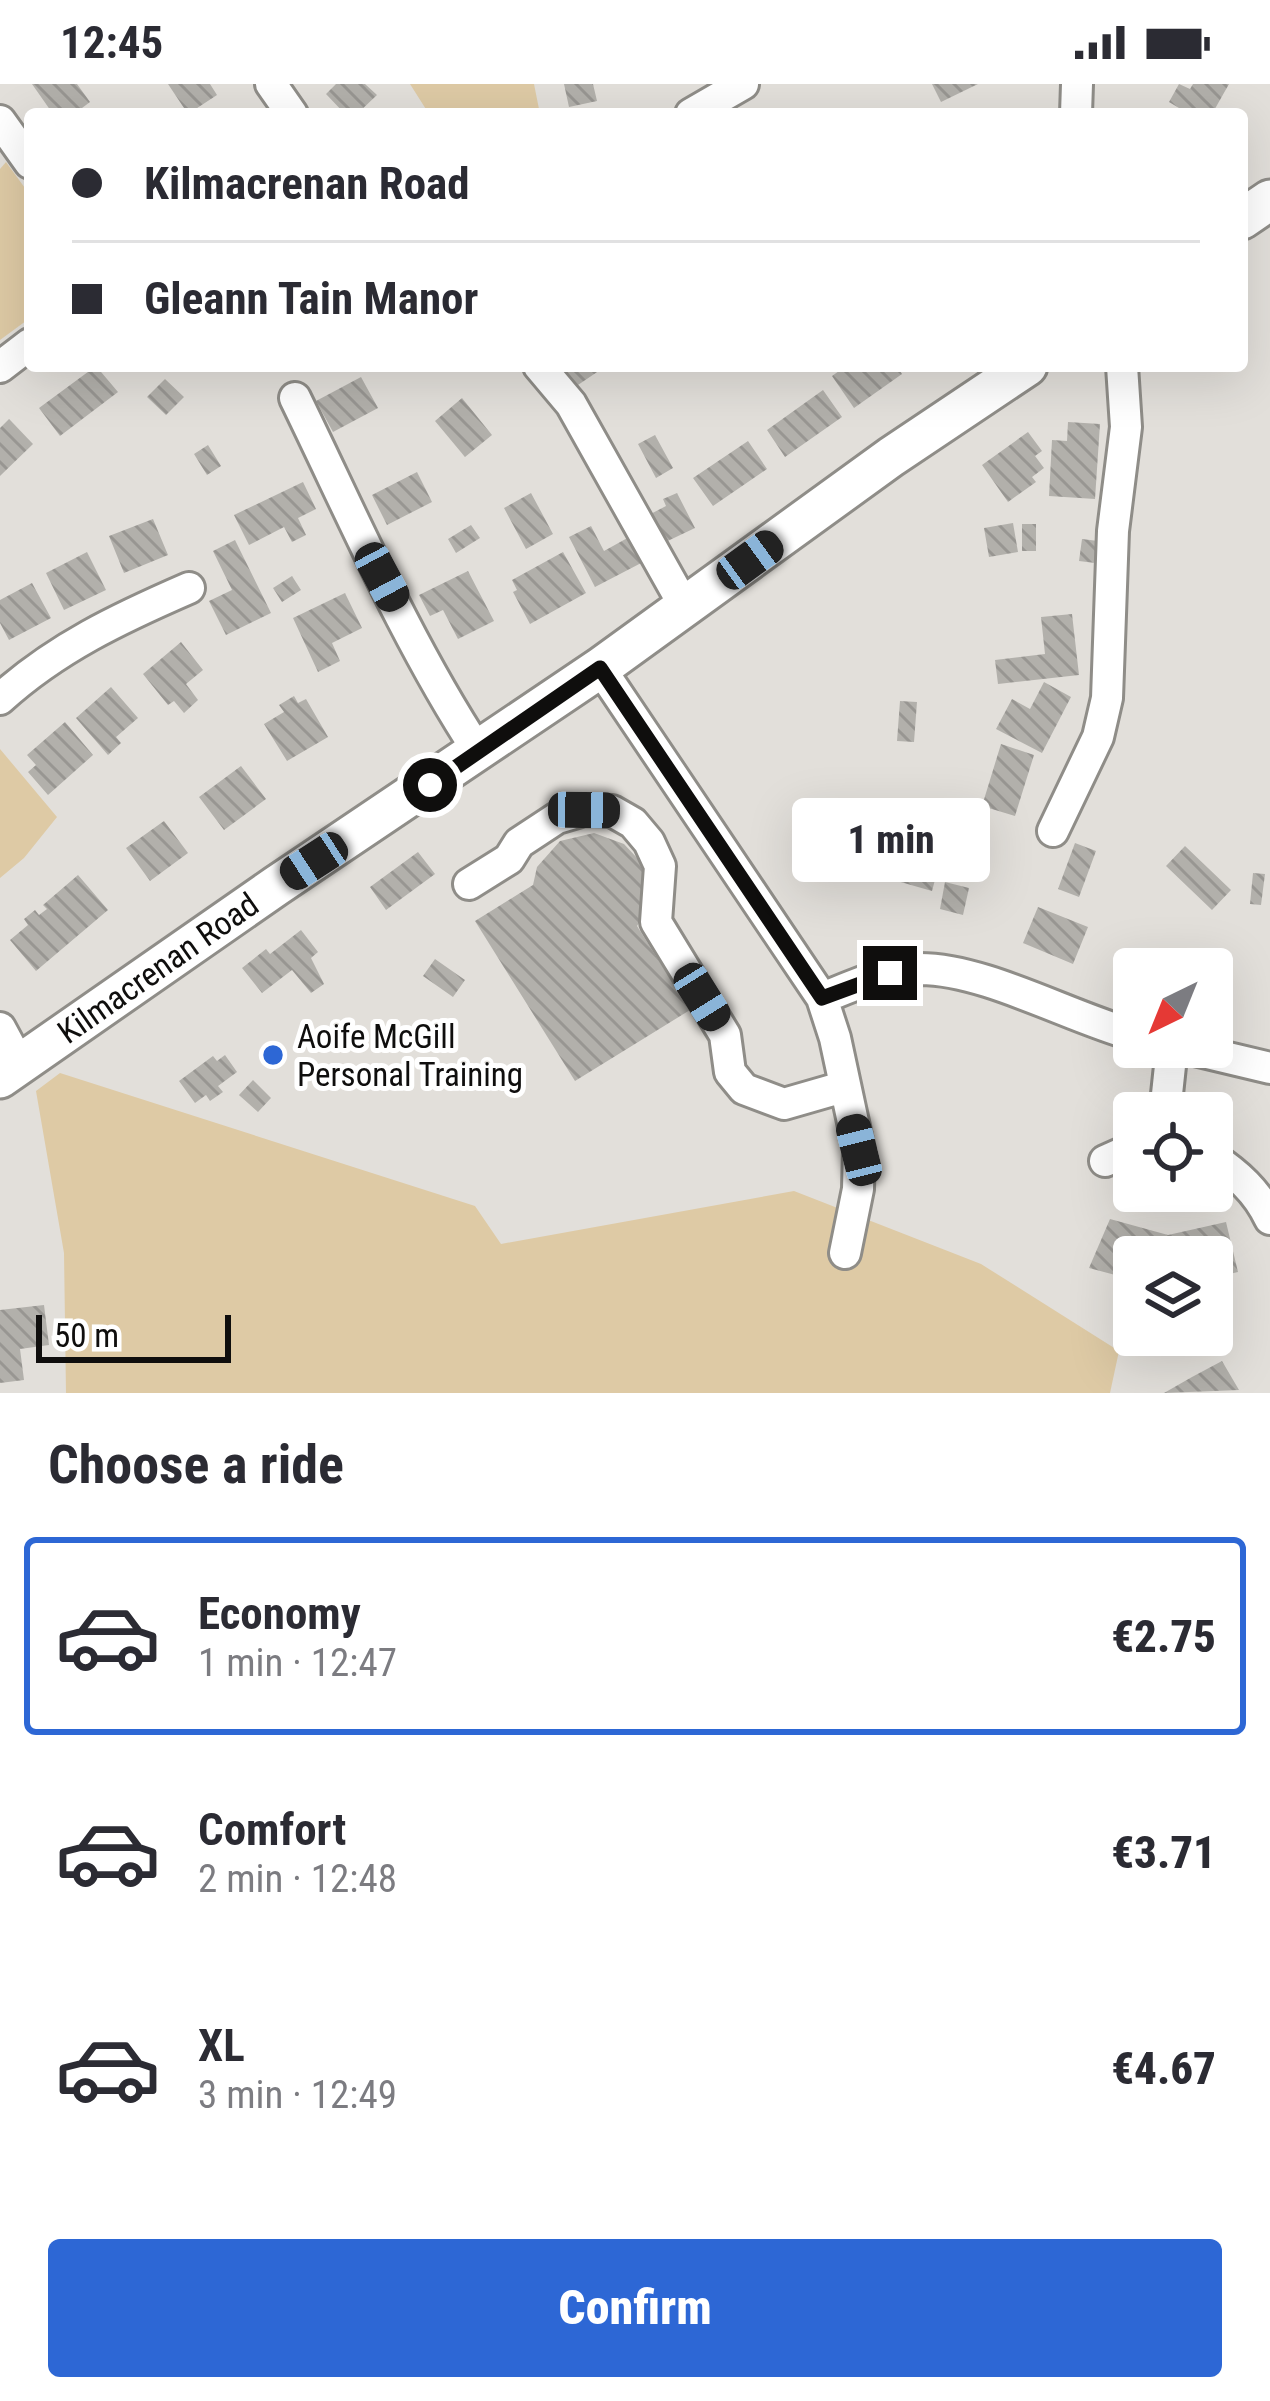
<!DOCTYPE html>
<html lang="en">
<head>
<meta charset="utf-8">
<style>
  :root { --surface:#fff; --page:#f2f2f3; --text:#2b2b33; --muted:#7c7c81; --line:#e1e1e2; --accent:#2d67d5 }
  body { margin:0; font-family:"Roboto Condensed",sans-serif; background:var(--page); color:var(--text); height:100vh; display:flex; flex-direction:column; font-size:45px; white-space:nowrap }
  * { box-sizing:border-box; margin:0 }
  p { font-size:39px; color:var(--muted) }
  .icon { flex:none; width:66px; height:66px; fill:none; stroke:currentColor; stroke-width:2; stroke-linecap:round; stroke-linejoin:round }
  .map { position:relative; height:1309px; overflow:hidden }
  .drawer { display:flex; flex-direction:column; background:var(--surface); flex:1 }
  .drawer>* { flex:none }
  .banner { position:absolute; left:24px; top:24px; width:1224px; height:264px; border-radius:12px; box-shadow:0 12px 48px #0002; display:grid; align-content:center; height:264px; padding:0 48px; background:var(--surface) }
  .needle { width:78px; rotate:223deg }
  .tools { position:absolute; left:1113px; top:864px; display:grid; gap:24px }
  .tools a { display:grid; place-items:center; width:120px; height:120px; border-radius:12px; background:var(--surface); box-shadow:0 12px 48px #0002; font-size:60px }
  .scale { position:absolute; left:36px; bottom:30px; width:195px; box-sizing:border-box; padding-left:12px; border:6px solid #0f0e0d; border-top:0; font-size:33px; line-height:42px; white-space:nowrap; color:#0f0e0d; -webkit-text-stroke:9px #fff; paint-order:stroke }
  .end { position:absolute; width:54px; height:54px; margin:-27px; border:15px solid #0f0e0d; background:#fff; box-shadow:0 0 0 6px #fff }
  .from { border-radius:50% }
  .bubble { position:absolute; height:84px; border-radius:12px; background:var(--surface); box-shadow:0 12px 48px #0002; font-size:39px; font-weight:800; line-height:84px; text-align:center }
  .car { position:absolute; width:36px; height:72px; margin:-36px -18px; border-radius:15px; box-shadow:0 0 9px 3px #0007; background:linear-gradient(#222 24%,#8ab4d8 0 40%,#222 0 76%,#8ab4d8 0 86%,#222 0) }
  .banner b { display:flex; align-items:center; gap:42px; height:114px; font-size:45px }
  .banner b+b { border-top:3px solid var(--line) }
  .banner i { width:30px; height:30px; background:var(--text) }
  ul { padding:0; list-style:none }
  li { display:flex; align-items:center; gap:36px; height:198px; margin:0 24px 18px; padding:0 24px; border:6px solid transparent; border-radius:12px }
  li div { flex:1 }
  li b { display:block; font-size:45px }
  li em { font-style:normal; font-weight:800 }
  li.selected { border-color:var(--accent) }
  li>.icon { width:108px; height:108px; stroke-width:1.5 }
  h2 { padding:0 48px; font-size:54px; line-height:144px }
  .primary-button { display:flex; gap:24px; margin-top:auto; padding:24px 48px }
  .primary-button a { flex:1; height:138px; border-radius:12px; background:var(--accent); color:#fff; font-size:48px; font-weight:800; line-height:138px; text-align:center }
  .status { display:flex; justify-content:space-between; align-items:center; height:84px; padding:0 60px; background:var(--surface); direction:ltr }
  .status svg { height:33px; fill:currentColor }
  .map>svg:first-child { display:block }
</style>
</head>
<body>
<div class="status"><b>12:45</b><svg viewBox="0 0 49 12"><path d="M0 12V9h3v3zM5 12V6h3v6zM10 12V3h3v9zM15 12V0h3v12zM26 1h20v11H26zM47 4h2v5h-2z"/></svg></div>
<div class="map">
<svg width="1270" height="1309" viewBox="0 0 1270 1309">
  <defs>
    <pattern id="building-back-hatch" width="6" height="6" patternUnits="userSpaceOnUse" patternTransform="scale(3)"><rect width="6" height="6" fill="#b2b0ab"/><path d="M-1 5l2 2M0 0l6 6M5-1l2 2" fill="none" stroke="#989692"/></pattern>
  </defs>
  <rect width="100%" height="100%" fill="#e2dfda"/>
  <!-- grass -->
  <path fill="#decaa5" d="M410,0H534L540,30H429Z
    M6,78L30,111V234L0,256V85Z
    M0,665L57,733L24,774L0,794Z
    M60,989L475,1122L501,1160L794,1107L981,1180L1119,1267L1110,1309H66L64,1169L36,1007Z"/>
  <!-- building -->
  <path fill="url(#building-back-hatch)" d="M32,0H77L90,18L74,30H53Z
    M168,0H210L217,11L188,30Z
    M336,0H365L377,11L357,30H345L326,10Z
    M564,0H593L597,17L569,23Z
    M932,0H978L941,18Z
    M1179,0L1190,5L1193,0H1229L1212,30H1189L1169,18Z
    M96,282L118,308L60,352L39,324Z
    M560,282H606L575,303Z
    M846,282H897L902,290L854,324L832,292Z
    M361,293L378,324L333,348L316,317Z
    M165,295L184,313L166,331L147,313Z
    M823,306L842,333L785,373L767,346Z
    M462,314L492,351L465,373L435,337Z
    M9,335L33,360L0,392V344Z
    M1068,338L1100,340L1095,415L1049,412L1052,356L1067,357Z
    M1028,348L1042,367L1035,372L1044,384L1032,393L1036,398L1008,418L982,381Z
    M655,351L673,384L656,394L638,360Z
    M748,357L767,385L713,422L693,394Z
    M208,361L221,382L207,391L194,370Z
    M417,388L432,418L387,441L372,411Z
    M303,398L316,425L298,434L306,451L292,458L284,443L249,461L234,431Z
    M531,409L553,450L526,465L504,424Z
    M677,409L695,444L655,463L641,435L666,422L663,415Z
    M153,435L168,471L124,489L109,452Z
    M1013,439L1018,468L989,473L984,444Z
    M1022,440H1036V467H1022Z
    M471,441L480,454L456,469L448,455Z
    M591,442L604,467L631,452L645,477L595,503L569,453Z
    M1082,455L1098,457L1095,479L1079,477Z
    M235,456L271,529L226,551L209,517L232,506L213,467Z
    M87,468L106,506L64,526L46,489Z
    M563,468L586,509L530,540L513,508L517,506L512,496Z
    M468,487L494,537L458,555L443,526L430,532L419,511Z
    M292,492L301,506L282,518L273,504Z
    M32,499L51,534L9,556L0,539V516Z
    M345,509L362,544L332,559L340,577L318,588L293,534Z
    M1072,530L1079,591L998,600L995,576L1045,570L1041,533Z
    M181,558L203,586L186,600L198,616L184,629L174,617L168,621L143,590Z
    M1044,598L1071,613L1042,669L996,645L1012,615L1030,625Z
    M111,603L138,634L116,653L121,659L108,671L76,634Z
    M294,612L298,619L306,615L328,653L287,677L264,640L284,628L279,621Z
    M900,617L917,618L914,658L897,657Z
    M65,638L93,671L48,711L28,688L36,681L27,671Z
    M1001,660L1034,671L1015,732L982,722Z
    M241,682L266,715L224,746L199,713Z
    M919,721L977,739L965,781L930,770L935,756L911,748Z
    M164,737L188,769L150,797L126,764Z
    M594,749L624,760L638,775L647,797L645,829L637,842L690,926L575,997L475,837L533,801L537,783L560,757Z
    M1075,759L1096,767L1079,813L1058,805Z
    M1185,762L1231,806L1212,826L1166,782Z
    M418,768L435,790L386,826L370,803Z
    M898,769L939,781L932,807L890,795Z
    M1253,789L1265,790L1261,821L1250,820Z
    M78,791L108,826L36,887L10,856L28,841L24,835L35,826L39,831L47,825L43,821Z
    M945,798L969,804L963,831L940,825Z
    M1038,823L1088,843L1073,880L1023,859Z
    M301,846L318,868L311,874L324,900L311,909L292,886L262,909L242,884L266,865L270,870Z
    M435,875L465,896L453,913L423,892Z
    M225,971L237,988L218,1002L223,1008L210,1017L206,1011L195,1019L179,997L213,972L217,977Z
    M253,996L271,1014L258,1028L239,1011Z
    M1110,1135L1168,1151L1226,1138L1238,1188L1212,1194V1173H1134V1196L1089,1184Z
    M44,1221L49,1261L20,1265L24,1296L0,1299V1226Z
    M1222,1277L1239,1306L1164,1309L1192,1293Z"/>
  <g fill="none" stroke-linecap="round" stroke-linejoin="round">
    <defs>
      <path id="minor" d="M271,0L292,30
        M691,30L743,0
        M1076,30L1077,0
        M0,37L30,79
        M539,282L571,320L685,523
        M0,283L30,260
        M295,314C353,433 406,557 478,667
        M600,584L822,914L835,954L859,1066L858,1105L845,1169
        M0,615C56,564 120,534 189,504
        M1053,747L1098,653L1107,614L1113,447L1126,343L1122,282
        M469,800L509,775L519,759L557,734L584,726L612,727L633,739L649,758L660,782L656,838L725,951L730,988L744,1005L784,1020L843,1003
        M822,914C853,902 886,886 920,885C985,885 1069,933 1134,951
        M0,944L20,981
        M1182,963L1270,984
        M1165,1029L1172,963
        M1212,1073C1237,1090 1257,1107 1270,1135
        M1105,1077L1134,1064"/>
      <path id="major" d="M1242,135L1270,116
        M0,994L276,802L600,584L891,373L1027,282"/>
    </defs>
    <!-- minor casing -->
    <use href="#minor" stroke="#8f8d88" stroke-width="36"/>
    <!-- major casing -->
    <use href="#major" stroke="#8f8d88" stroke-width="45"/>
    <!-- minor -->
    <use href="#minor" stroke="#fff" stroke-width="30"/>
    <!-- major -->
    <use href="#major" stroke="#fff" stroke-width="39"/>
  </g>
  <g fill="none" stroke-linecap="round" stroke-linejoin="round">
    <!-- route -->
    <path stroke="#0f0e0d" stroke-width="15" d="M430,701L600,584L822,914L890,889"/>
  </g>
  <!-- markers -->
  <circle fill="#2d67d5" stroke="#fff" stroke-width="4.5" cx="273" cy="971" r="12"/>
  <g text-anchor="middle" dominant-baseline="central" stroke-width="10" stroke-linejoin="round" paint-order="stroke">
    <!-- street labels -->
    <g font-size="33" fill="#0f0e0d" stroke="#fff">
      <text transform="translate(158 884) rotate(-35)">Kilmacrenan Road</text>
    </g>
    <!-- poi labels -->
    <g font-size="33" fill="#0f0e0d" stroke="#fff" text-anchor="start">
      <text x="297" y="952">Aoife McGill<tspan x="297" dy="38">Personal Training</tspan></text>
    </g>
  </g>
</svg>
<div class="tools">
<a><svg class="needle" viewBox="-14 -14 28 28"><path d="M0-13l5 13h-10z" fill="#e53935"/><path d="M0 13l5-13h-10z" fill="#7c7c81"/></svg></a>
<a><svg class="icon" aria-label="locate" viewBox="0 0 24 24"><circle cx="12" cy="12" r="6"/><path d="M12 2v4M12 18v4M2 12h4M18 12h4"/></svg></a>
<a><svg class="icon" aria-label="layers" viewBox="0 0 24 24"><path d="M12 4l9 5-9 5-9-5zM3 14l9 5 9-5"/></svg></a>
</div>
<div class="scale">50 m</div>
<i class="end from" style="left:430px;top:701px"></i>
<i class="end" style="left:890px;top:889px"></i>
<div class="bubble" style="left:792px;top:714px;width:198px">1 min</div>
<i class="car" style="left:750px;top:476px;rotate:54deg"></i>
<i class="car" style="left:382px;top:493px;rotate:152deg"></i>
<i class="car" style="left:584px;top:726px;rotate:91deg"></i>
<i class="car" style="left:314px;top:777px;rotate:237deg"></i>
<i class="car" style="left:702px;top:913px;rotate:148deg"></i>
<i class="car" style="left:859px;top:1066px;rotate:346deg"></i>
<div class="banner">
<b><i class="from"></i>Kilmacrenan Road</b>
<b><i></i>Gleann Tain Manor</b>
</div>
</div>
<section class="drawer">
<h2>Choose a ride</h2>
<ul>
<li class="selected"><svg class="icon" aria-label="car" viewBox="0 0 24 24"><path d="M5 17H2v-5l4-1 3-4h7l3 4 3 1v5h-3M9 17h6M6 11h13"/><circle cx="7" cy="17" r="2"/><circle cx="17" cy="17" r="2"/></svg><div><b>Economy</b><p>1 min · 12:47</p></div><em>€2.75</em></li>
<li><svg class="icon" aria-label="car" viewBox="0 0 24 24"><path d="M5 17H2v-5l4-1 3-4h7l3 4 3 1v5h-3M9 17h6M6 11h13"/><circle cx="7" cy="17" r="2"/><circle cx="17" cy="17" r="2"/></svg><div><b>Comfort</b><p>2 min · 12:48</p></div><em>€3.71</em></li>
<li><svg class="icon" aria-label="car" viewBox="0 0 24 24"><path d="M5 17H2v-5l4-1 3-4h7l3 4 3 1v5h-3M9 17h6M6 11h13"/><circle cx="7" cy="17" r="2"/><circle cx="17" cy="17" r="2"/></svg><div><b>XL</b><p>3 min · 12:49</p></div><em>€4.67</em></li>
</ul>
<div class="primary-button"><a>Confirm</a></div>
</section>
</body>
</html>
